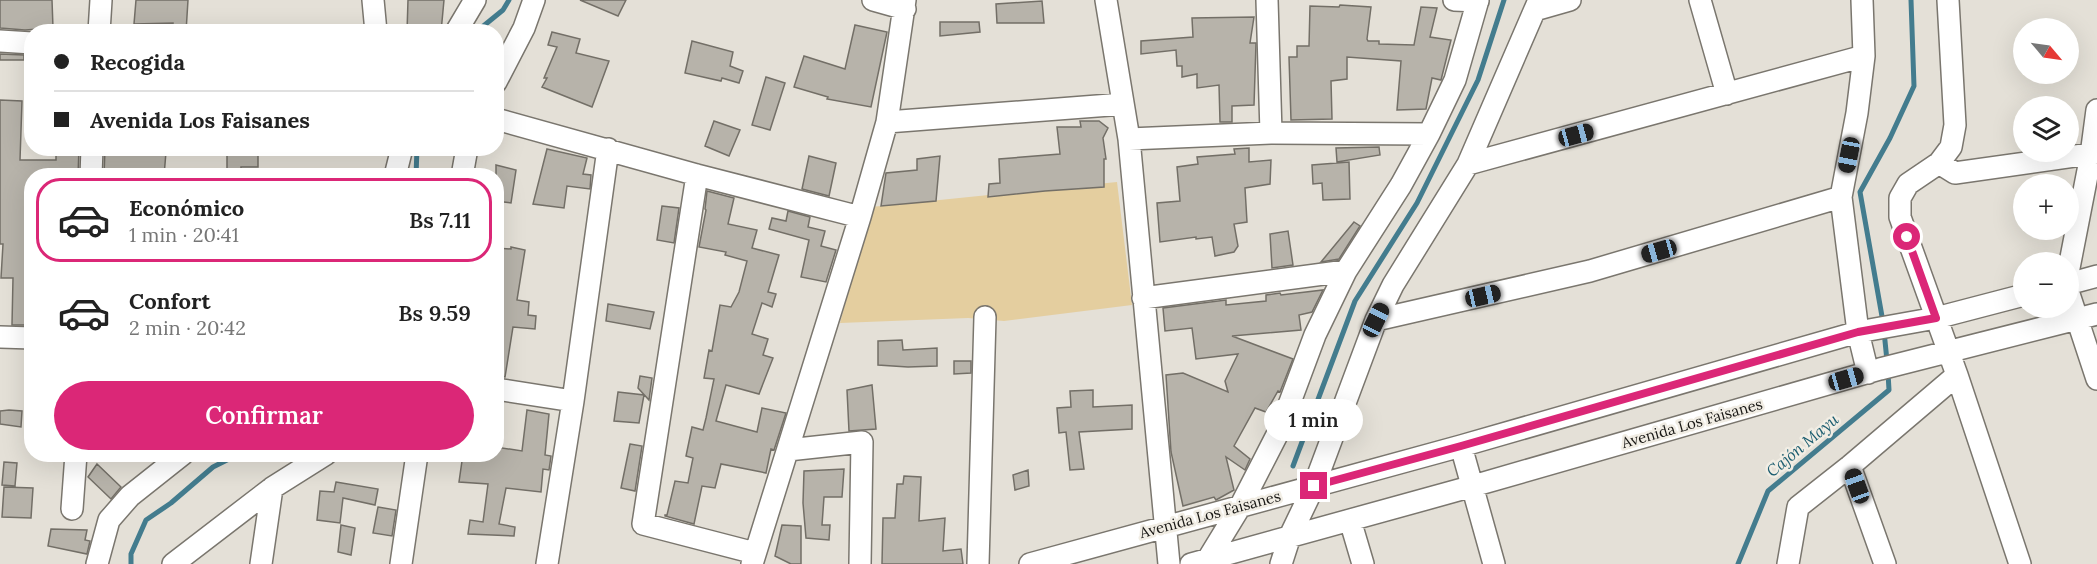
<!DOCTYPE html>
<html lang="es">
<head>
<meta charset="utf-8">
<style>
  :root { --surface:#fff; --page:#f6f6f6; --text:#222; --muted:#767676; --line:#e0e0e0; --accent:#db2777 }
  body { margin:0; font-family:Lora,serif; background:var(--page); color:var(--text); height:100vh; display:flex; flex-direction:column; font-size:22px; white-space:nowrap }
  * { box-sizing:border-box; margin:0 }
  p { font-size:20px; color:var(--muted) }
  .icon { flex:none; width:33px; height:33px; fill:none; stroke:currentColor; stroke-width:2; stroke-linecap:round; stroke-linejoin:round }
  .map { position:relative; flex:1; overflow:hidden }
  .panel { position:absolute; left:24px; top:168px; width:480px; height:294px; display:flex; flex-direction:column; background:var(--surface); border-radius:24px; box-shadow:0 6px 24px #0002 }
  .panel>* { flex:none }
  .hud { position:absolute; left:24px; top:24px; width:480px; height:132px; border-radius:24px; box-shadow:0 6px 24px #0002; display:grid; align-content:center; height:132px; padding:0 30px; background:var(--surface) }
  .needle { width:39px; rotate:119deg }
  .tools { position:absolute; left:2013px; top:18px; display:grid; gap:12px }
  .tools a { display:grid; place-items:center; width:66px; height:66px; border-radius:50%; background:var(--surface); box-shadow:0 6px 24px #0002; font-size:30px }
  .end { position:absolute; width:27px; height:27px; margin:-14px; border:8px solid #db2777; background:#fff; box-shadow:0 0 0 3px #fff }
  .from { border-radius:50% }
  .bubble { position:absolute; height:42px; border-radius:21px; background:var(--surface); box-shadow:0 6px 24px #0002; font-size:20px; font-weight:600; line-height:42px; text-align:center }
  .car { position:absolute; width:18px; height:36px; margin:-18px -9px; border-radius:8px; box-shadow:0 0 4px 2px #0007; background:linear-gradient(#222 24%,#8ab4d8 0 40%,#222 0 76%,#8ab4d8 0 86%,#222 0) }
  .hud b { display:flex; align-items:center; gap:21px; height:57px; font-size:22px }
  .hud b+b { border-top:2px solid var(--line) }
  .hud i { width:15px; height:15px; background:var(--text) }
  ul { padding:10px 0 0; list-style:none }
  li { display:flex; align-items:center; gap:18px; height:84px; margin:0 12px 9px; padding:0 18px; border:3px solid transparent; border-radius:24px }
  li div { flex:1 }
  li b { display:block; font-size:22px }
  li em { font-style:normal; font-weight:600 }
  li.active { border-color:var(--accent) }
  li>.icon { width:54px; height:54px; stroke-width:1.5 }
  .button { display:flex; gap:12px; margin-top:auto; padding:12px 30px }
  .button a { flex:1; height:69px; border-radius:36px; background:var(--accent); color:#fff; font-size:24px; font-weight:600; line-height:69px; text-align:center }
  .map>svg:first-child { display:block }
</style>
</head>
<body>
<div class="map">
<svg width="2097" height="564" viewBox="0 0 2097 564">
  <rect width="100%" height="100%" fill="#e4e0d7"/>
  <!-- green -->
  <path fill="#e4ce9f" d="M1117,182L1132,305L1004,321L968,318L840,323L871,207Z"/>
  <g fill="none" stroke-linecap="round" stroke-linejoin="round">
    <!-- stream -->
    <path stroke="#437c8e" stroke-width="5" d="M476,32L503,10L509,0
      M416,176L417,148
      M1883,322L1860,192L1890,138L1914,86L1911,0
      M1884,331L1887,361
      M269,454L278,458L279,454
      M1293,466L1355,301L1417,203L1478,80L1504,0
      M131,564V554L146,520L171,503L213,467L239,454
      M1738,564L1768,491L1889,390L1888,373"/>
  </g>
  <!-- building -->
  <path fill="#b7b3aa" stroke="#736f67" stroke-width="1.5" d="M0,0H52L53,28L25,30L0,28Z
    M136,0H188L186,32H173V23L134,24Z
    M408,0H444L441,32H407Z
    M580,0H626L618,16Z
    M1042,1L1044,23H997L996,4Z
    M1340,5L1371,7L1367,39L1368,41H1379V44L1414,45L1421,7L1437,8L1430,37L1451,40L1441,80L1432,78L1426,109L1397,110L1401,61L1347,57V79L1331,81L1332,119L1291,120L1289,57H1297V46H1309L1310,6L1339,7Z
    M1254,17L1250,43H1256L1254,105L1232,106V122H1220L1219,85L1197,88V74L1182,77V66H1177L1176,50L1141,54V41L1193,37L1192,18Z
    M940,22H979L980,32L940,36Z
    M855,25L887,32L871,107L827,99L828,97L794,87L804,56L845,69Z
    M552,32L580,39L576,53L609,61L592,107L542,87L547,78H544L557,47L548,45Z
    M692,41L733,52L730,66L743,71L739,83L722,78L721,81L685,73Z
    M0,54L24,55V60H0Z
    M766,77L785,83L770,130L752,125Z
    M0,100L22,101L20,160H56V148H79L78,176H32L29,234H32V325H12L13,278H1L3,244H0Z
    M714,121L740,130L729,156L705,146Z
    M1080,121H1099L1108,128L1103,138L1106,159H1104V187L1045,191L988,197L989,184L1000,183L999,159L1060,154L1057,127H1081Z
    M1379,147L1380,155L1337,162L1336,148Z
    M105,148L166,152L164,176H104Z
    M227,148H258V167H241V174L227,175Z
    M1249,148V162L1271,160L1270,184L1245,188L1247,222L1234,224L1238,246L1234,252L1215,256L1212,237L1196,239V237L1160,242L1157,203L1180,201L1177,167L1198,164L1197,157L1235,154L1234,149Z
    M547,149L587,158L583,174L591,175L590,189L567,186L564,208L533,204Z
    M809,156L836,163L829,196L802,189Z
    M940,156L936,201L881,206L886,173L917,170V159Z
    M1349,162L1350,199L1323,200L1322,183L1313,184L1312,165Z
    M496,165L516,170L511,203L496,201Z
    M707,191L734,198L728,224L757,230L752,248L779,255L768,292L776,294L772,307L762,303L752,334L768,339L763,355L773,358L759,394L726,385L716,421L757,432L762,408L786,413L774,450L771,449L766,473L721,464L715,488L702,486L694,524L665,516V515H667L675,481L688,483L693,458L686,456L692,427L703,430L706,418L714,379L704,378L709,350L712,351L720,305L731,307L739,292L747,261L725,255L726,252L699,247L706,210L705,209Z
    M662,206L679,208L674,243L657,240Z
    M788,211L810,217L808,227L825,231L821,246L836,250L826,282L801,277L809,240L769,229L772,218L786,221Z
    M1354,222L1360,226L1339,259L1321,262Z
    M1288,231L1293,265L1272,268L1270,234Z
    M511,247L525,250L517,300L529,302L528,315L536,316L535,329L513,327L505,377L496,376L499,326H496V248L511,249Z
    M1323,290L1312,312L1299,315L1301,330L1232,336L1293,359L1280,392L1278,391L1266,412L1255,408L1234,446L1250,459L1245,470L1226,457L1234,490L1216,500L1214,497L1183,506L1171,452L1166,375L1183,373L1228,392L1225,381L1238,354L1196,359L1192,328L1165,331L1163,308L1226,300V305L1266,301V295L1280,293L1281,295Z
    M608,304L654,312L650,329L606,321Z
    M902,340L903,350L937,348V366L908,367L878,365V341Z
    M954,361H971V373L954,374Z
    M640,376L652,378L649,400L638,388Z
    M872,385L876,429L849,431L847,390Z
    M1093,390V407L1132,405V429L1079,432L1084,469L1070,470L1066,432L1059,433L1057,408L1071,407L1070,391Z
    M618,392L644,395L639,423L614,421Z
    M9,410L22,411L21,427L0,424V411Z
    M527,410L549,414L545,455L551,456L549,470L543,469L541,492L506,488L499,524L515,527L514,536L468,534L470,520L483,522L488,484L459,482L463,454H496V447L522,451Z
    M630,444L642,446L635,491L621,488Z
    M4,462L17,463L15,486L2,485Z
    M97,464L121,487L111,499L88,477Z
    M844,469L842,497H824L822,525H830L829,540L806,538L803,503L804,471Z
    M1028,470L1029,486L1015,490L1013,475Z
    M904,476L921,477L919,521L945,518L943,551L961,549L963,564H882L883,518H895L897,484H903Z
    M336,482L378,489L375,505L343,498L340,523L317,520L320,491L334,492Z
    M4,487L33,488L31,518L2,517Z
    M378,507L396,510L392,536L373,533Z
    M341,525L355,528L351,555L338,552Z
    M782,525L801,526V564H791L775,556Z
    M51,529L87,530L85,540L90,541L87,554L48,546Z"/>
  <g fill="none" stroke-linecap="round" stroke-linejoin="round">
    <defs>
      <path id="minor" d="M373,0L376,32
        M873,0L905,9
        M1106,0L1129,139L1169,564
        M1267,0L1271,133
        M1454,0L1478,1
        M1700,0L1727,94
        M1862,0L1864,56L1857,113L1841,197L1858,332L1868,373
        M1948,0L1955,125L1951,147L1939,163L1908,184L1900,198V217L1957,375L2020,564
        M1535,10L1570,0
        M99,32L101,0
        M456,32L475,0
        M0,41L32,43
        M496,82L524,28L534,0
        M496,119L697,175L860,217
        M887,122L1123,104
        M1129,139L1271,133L1429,134
        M1939,163L1955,173L2097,153
        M1468,164L1864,56
        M697,175L643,524L755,553
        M91,176L92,148
        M395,176L402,148
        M462,176L467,148
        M2068,273L2091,155L2097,110
        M2068,284L2097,276
        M2068,291L2097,379
        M1143,298L1346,271
        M1376,320L1590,271L1841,197
        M0,337L32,338
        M496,389L573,401
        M1461,446L1494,564
        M788,450L862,442L860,564
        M1850,466L1885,564
        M72,509L76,454
        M1350,520L1363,564
        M97,564L109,520L130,496L183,454
        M173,564L272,488L326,454
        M261,564L272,488
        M401,564L417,454
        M547,564L573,401L608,149
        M752,564L860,217L887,122L905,0
        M978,564L985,317
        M1030,564L1461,446L1858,332L1936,318L2024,295
        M1191,564L1473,486L1880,369L2097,314
        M1205,564L1241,505L1280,429L1315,335L1346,271L1401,185L1429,134L1455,80L1478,0
        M1281,564L1290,536L1314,486L1376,320L1393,285L1468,164L1539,0
        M1788,564L1798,507L1850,466L1957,375"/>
    </defs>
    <!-- minor casing -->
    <use href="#minor" stroke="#7a766e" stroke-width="24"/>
    <!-- minor -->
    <use href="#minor" stroke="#fff" stroke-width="21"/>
  </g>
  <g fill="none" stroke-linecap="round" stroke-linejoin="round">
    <!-- route -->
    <path stroke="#db2777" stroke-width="8" d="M1314,486L1461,446L1858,332L1936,318L1907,237"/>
  </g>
  <g text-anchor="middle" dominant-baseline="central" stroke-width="5" stroke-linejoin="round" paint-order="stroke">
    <!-- street labels -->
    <g font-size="15" fill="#181714" stroke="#f1ede4">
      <text transform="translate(1692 423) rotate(-16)">Avenida Los Faisanes</text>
      <text transform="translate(1210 514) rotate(-15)">Avenida Los Faisanes</text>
    </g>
    <!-- water labels -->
    <g font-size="16" font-style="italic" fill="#1a5c6f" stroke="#f1ede4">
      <text transform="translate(1802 445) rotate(-40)">Cajón Mayu</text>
    </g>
  </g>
</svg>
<div class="tools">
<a><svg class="needle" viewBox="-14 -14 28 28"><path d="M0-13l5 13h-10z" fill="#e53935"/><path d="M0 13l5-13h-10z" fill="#767676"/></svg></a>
<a><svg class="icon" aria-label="layers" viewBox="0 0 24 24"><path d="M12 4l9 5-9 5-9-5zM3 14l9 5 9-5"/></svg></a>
<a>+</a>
<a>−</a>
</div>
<i class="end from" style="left:1907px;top:237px"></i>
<i class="end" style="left:1314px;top:486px"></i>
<div class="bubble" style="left:1264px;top:399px;width:99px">1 min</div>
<i class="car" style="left:1576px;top:135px;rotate:75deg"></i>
<i class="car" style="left:1849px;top:155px;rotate:191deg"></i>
<i class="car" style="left:1659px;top:251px;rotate:254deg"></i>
<i class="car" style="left:1483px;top:296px;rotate:77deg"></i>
<i class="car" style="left:1376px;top:320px;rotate:26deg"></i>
<i class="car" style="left:1846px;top:379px;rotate:74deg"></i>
<i class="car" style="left:1857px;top:486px;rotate:340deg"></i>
<div class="hud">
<b><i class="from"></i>Recogida</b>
<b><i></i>Avenida Los Faisanes</b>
</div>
<section class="panel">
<ul>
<li class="active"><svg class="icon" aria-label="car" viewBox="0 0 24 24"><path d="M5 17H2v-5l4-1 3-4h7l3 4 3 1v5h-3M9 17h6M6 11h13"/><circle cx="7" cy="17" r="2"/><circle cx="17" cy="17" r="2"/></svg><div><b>Económico</b><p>1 min · 20:41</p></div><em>Bs 7.11</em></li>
<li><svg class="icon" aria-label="car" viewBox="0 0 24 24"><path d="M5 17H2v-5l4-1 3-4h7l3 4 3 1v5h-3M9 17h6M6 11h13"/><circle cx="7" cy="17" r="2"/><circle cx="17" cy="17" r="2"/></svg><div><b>Confort</b><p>2 min · 20:42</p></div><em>Bs 9.59</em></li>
</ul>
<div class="button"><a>Confirmar</a></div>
</section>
</div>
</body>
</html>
